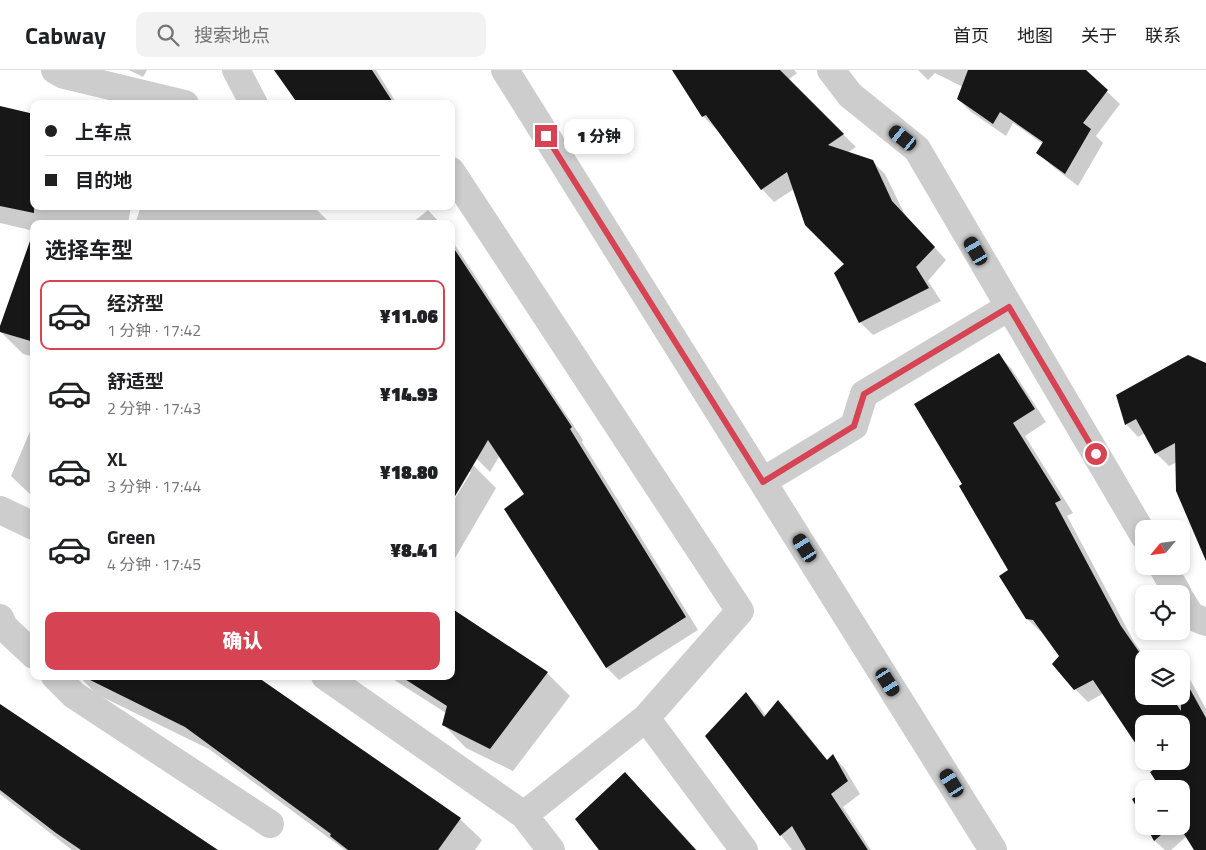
<!DOCTYPE html>
<html lang="zh">
<head>
<meta charset="utf-8">
<style>
  :root { --surface:#fff; --page:#f2f2f2; --text:#202124; --muted:#757577; --line:#e0e0e0; --accent:#d64352 }
  body { margin:0; font-family:"Titillium Web","Noto Sans SC",sans-serif; background:var(--page); color:var(--text); height:100vh; display:flex; flex-direction:column; font-size:19px; white-space:nowrap }
  * { box-sizing:border-box; margin:0 }
  p { font-size:16px; color:var(--muted) }
  .icon { flex:none; width:28px; height:28px; fill:none; stroke:currentColor; stroke-width:2; stroke-linecap:round; stroke-linejoin:round }
  .map { position:relative; flex:1; overflow:hidden }
  .side { position:absolute; left:30px; top:150px; width:425px; height:460px; display:flex; flex-direction:column; background:var(--surface); border-radius:10px; box-shadow:0 2px 8px #0003 }
  .side>* { flex:none }
  .top-card { position:absolute; left:30px; top:30px; width:425px; height:110px; border-radius:10px; box-shadow:0 2px 8px #0003; display:grid; align-content:center; height:110px; padding:0 15px; background:var(--surface) }
  .needle { width:32px; rotate:241deg }
  .tools { position:absolute; left:1135px; top:450px; display:grid; gap:10px }
  .tools a { display:grid; place-items:center; width:55px; height:55px; border-radius:10px; background:var(--surface); box-shadow:0 2px 8px #0003; font-size:25px }
  .end { position:absolute; width:22px; height:22px; margin:-11px; border:6px solid #d64352; background:#fff; box-shadow:0 0 0 2px #fff }
  .from { border-radius:50% }
  .bubble { position:absolute; height:35px; border-radius:10px; background:var(--surface); box-shadow:0 2px 8px #0003; font-size:16px; font-weight:800; line-height:35px; text-align:center }
  .car { position:absolute; width:15px; height:30px; margin:-15px -8px; border-radius:6px; box-shadow:0 0 4px 1px #0007; background:linear-gradient(#222 24%,#8ab4d8 0 40%,#222 0 76%,#8ab4d8 0 86%,#222 0) }
  .top-card b { display:flex; align-items:center; gap:18px; height:48px; font-size:19px }
  .top-card b+b { border-top:1px solid var(--line) }
  .top-card i { width:12px; height:12px; background:var(--text) }
  ul { padding:0; list-style:none }
  li { display:flex; align-items:center; gap:15px; height:70px; margin:0 10px 8px; padding:0 5px; border:2px solid transparent; border-radius:10px }
  li div { flex:1 }
  li b { display:block; font-size:19px }
  li em { font-style:normal; font-weight:800 }
  li.current { border-color:var(--accent) }
  li>.icon { width:45px; height:45px; stroke-width:1.5 }
  h2 { padding:0 15px; font-size:22px; line-height:60px }
  .primary-button { display:flex; gap:10px; margin-top:auto; padding:10px 15px }
  .primary-button a { flex:1; height:58px; border-radius:10px; background:var(--accent); color:#fff; font-size:20px; font-weight:800; line-height:58px; text-align:center }
  header { display:flex; align-items:center; gap:30px; box-sizing:border-box; height:70px; padding:0 25px; background:var(--surface); border-bottom:1px solid var(--line) }
  header strong { font-size:24px }
  nav { display:flex; gap:28px; margin-inline-start:auto; font-size:18px }
  .search { width:350px; height:45px; background:var(--page); display:flex; align-items:center; gap:12px; box-sizing:border-box; padding:0 18px; border-radius:10px; color:var(--muted); font-size:19px }
  .map>svg:first-child { display:block }
</style>
</head>
<body>
<header>
<strong>Cabway</strong>
<div class="search"><svg class="icon" aria-label="search" viewBox="0 0 24 24"><circle cx="10" cy="10" r="6"/><path d="M15 15l6 6"/></svg>搜索地点</div>
<nav><a>首页</a><a>地图</a><a>关于</a><a>联系</a></nav>
</header>
<div class="map">
<svg width="1206" height="780" viewBox="0 0 1206 780">
  <rect width="100%" height="100%" fill="#fff"/>
  <!-- shadow -->
  <path fill="#0003" d="M129,0H147L143,7Z
    M276,0H376L397,34H299Z
    M673,0H794L797,3L788,10L856,77L847,83L872,91L885,104L905,145L946,190L928,211L941,231L873,265L860,252L845,194L794,119L774,132L762,119L717,58L716,59L703,46Z
    M918,0H1084L1120,34L1096,66L1103,73L1078,116L1051,95L1038,82L1043,74L1013,53L1006,66L971,42L958,29L963,17L935,3L928,10Z
    M0,37L34,136H131L128,154H34V161L0,153Z
    M141,136H311L315,138L331,154H135Z
    M428,140L441,154H411Z
    M451,169L583,370L582,372L698,560L619,610L607,598L506,439L526,425L500,385L490,402L477,389L451,351Z
    M34,193V287L23,284L0,261Z
    M998,285L1011,298L1046,352L1025,366L1073,443L1067,446L1133,570L1146,589H1144V626H1181V598L1187,604L1206,639V780H1195L1187,766L1171,780H1165L1155,771L1148,756H1181V654L1104,623L1088,632L1075,619L1060,586L1043,562L1040,561L1026,548L1010,500L963,414Z
    M1206,295V468L1177,392L1169,396L1156,383L1145,363L1138,367L1126,354Z
    M34,352V428L11,406Z
    M473,395L496,418L451,495V435L471,402H468Z
    M547,603L570,626L513,701L466,678L443,654L446,643L388,606Z
    M79,606H254L460,749L482,770L475,780H345L209,679L96,624Z
    M746,624L759,636L766,646L778,632L791,644L828,691L833,686L845,699L860,724L843,737L871,780H792L707,666Z
    M0,635L216,780H72L0,724Z
    M625,704L648,727L697,780H601Z"/>
  <!-- building -->
  <path fill="#171717" d="M274,0H372L394,34H298Z
    M672,0H780L844,64L828,75L873,90L892,131L935,177L916,197L929,218L859,253L834,203L844,194L805,155L787,102L761,120L706,45L702,47Z
    M968,0H1086L1108,20L1083,53L1091,59L1065,104L1036,83L1043,72L1000,42L993,54L957,29Z
    M0,36L34,44V143L0,136Z
    M30,171H34V272L0,262V256Z
    M451,174L572,357L570,359L686,547L606,598L504,439L524,424L488,370L451,433Z
    M999,283L1035,339L1013,353L1061,430L1055,433L1121,556L1144,589V626H1171L1181,641V603L1206,648V780H1194L1179,756H1181V719H1148L1157,713L1150,702L1153,700L1148,691H1181V654H1144V686L1093,610L1074,620L1052,594L1059,586L1033,550L1026,549L999,506L1008,500L959,416L962,414L914,334Z
    M1188,285L1206,293V491L1176,421L1175,373L1155,384L1136,349L1125,355L1116,325Z
    M451,538L548,602L490,679L442,655L447,636L400,606H451Z
    M82,606H256L461,748L438,780H348L330,766L331,764L185,657Z
    M746,622L764,647L778,630L827,690L833,684L848,711L831,724L868,780H806L792,756L780,766L705,666Z
    M0,634L218,780H81L56,763L0,720Z
    M625,702L696,780H599L575,749Z
    M1144,722V751L1132,729Z
    M1146,756H1171L1154,771Z"/>
  <g fill="none" stroke-linecap="round" stroke-linejoin="round">
    <!-- minor -->
    <path stroke="#cdcdcd" stroke-width="28" d="M55,0L64,5L185,34
      M236,0L254,34
      M505,0L993,780
      M831,0L850,25L917,79L1144,466
      M451,101L740,541L646,648L524,745
      M763,411L854,356L864,324L1009,237
      M0,440L34,456
      M1162,496L1178,524
      M1181,530L1191,546L1206,552
      M0,548L4,557L34,585
      M55,606L74,625L270,754
      M325,606L524,745L551,780
      M646,648L744,780"/>
  </g>
  <g fill="none" stroke-linecap="round" stroke-linejoin="round">
    <!-- route -->
    <path stroke="#d64352" stroke-width="6" d="M546,66L763,412L854,356L864,324L1009,237L1096,384"/>
  </g>
</svg>
<div class="tools">
<a><svg class="needle" viewBox="-14 -14 28 28"><path d="M0-13l5 13h-10z" fill="#e53935"/><path d="M0 13l5-13h-10z" fill="#757577"/></svg></a>
<a><svg class="icon" aria-label="locate" viewBox="0 0 24 24"><circle cx="12" cy="12" r="6"/><path d="M12 2v4M12 18v4M2 12h4M18 12h4"/></svg></a>
<a><svg class="icon" aria-label="layers" viewBox="0 0 24 24"><path d="M12 4l9 5-9 5-9-5zM3 14l9 5 9-5"/></svg></a>
<a>+</a>
<a>−</a>
</div>
<i class="end from" style="left:1096px;top:384px"></i>
<i class="end" style="left:546px;top:66px"></i>
<div class="bubble" style="left:564px;top:49px;width:70px">1 分钟</div>
<i class="car" style="left:903px;top:68px;rotate:309deg"></i>
<i class="car" style="left:976px;top:181px;rotate:330deg"></i>
<i class="car" style="left:805px;top:478px;rotate:328deg"></i>
<i class="car" style="left:888px;top:612px;rotate:148deg"></i>
<i class="car" style="left:952px;top:713px;rotate:328deg"></i>
<div class="top-card">
<b><i class="from"></i>上车点</b>
<b><i></i>目的地</b>
</div>
<section class="side">
<h2>选择车型</h2>
<ul>
<li class="current"><svg class="icon" aria-label="car" viewBox="0 0 24 24"><path d="M5 17H2v-5l4-1 3-4h7l3 4 3 1v5h-3M9 17h6M6 11h13"/><circle cx="7" cy="17" r="2"/><circle cx="17" cy="17" r="2"/></svg><div><b>经济型</b><p>1 分钟 · 17:42</p></div><em>¥11.06</em></li>
<li><svg class="icon" aria-label="car" viewBox="0 0 24 24"><path d="M5 17H2v-5l4-1 3-4h7l3 4 3 1v5h-3M9 17h6M6 11h13"/><circle cx="7" cy="17" r="2"/><circle cx="17" cy="17" r="2"/></svg><div><b>舒适型</b><p>2 分钟 · 17:43</p></div><em>¥14.93</em></li>
<li><svg class="icon" aria-label="car" viewBox="0 0 24 24"><path d="M5 17H2v-5l4-1 3-4h7l3 4 3 1v5h-3M9 17h6M6 11h13"/><circle cx="7" cy="17" r="2"/><circle cx="17" cy="17" r="2"/></svg><div><b>XL</b><p>3 分钟 · 17:44</p></div><em>¥18.80</em></li>
<li><svg class="icon" aria-label="car" viewBox="0 0 24 24"><path d="M5 17H2v-5l4-1 3-4h7l3 4 3 1v5h-3M9 17h6M6 11h13"/><circle cx="7" cy="17" r="2"/><circle cx="17" cy="17" r="2"/></svg><div><b>Green</b><p>4 分钟 · 17:45</p></div><em>¥8.41</em></li>
</ul>
<div class="primary-button"><a>确认</a></div>
</section>
</div>
</body>
</html>
